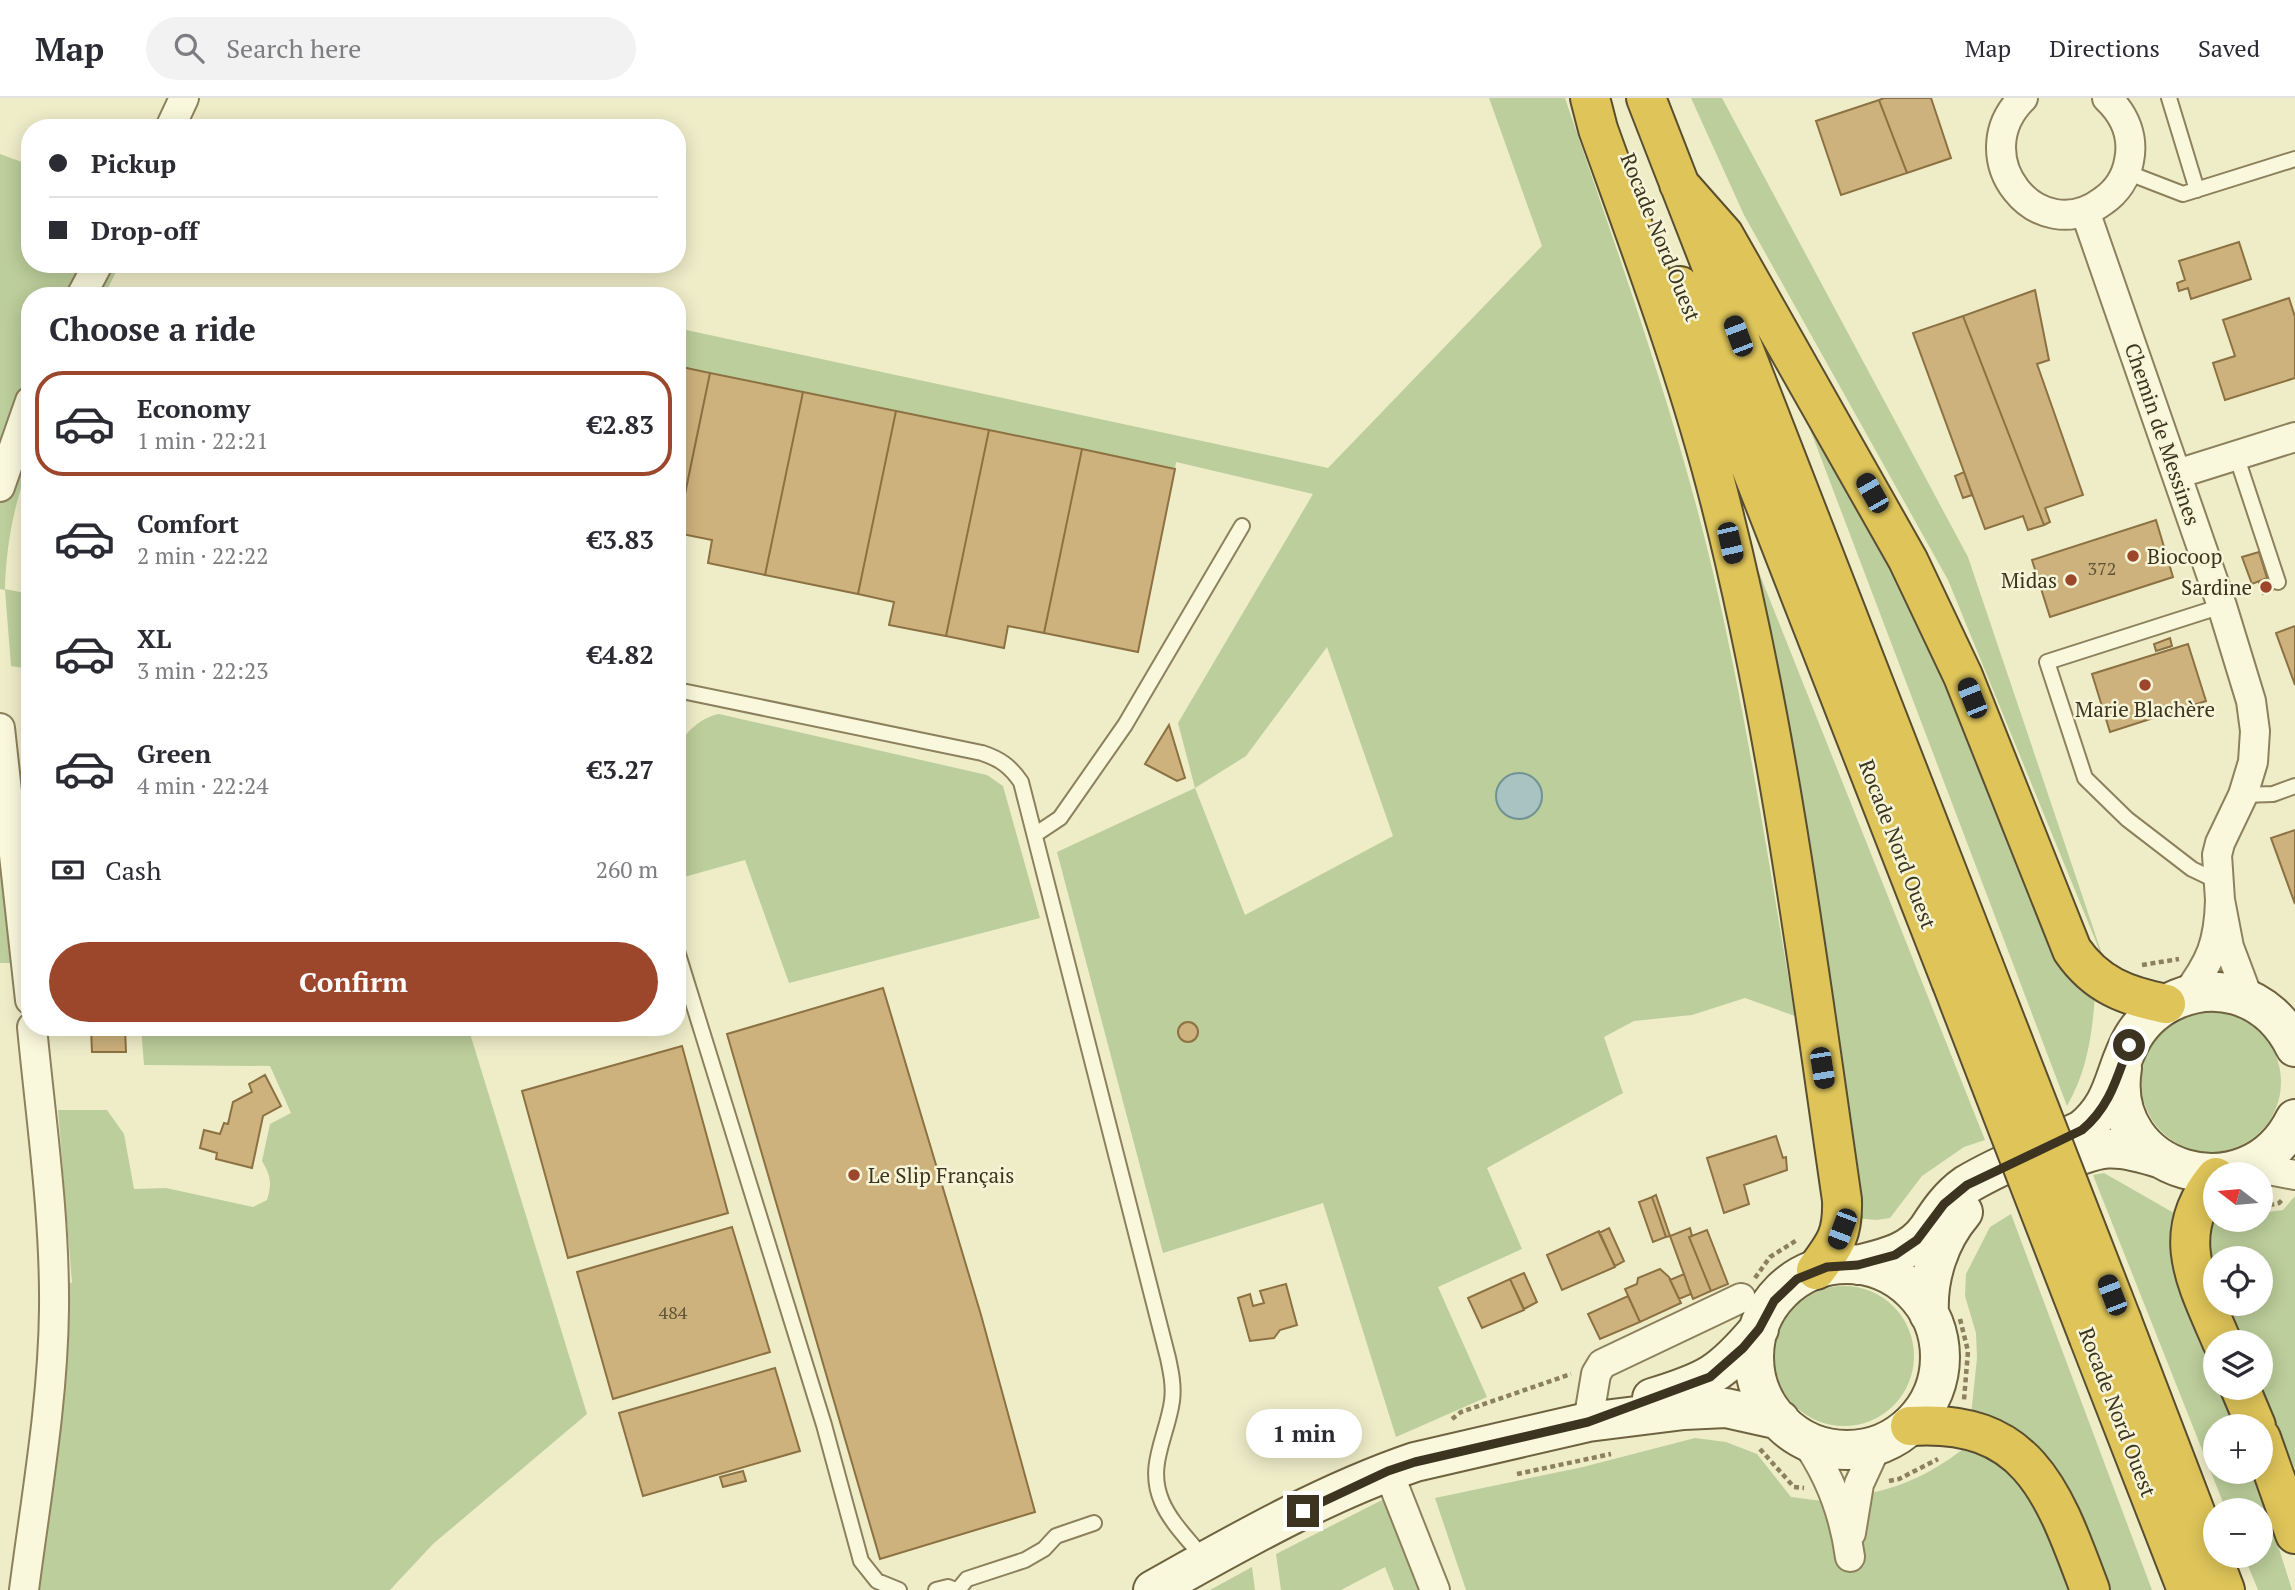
<!DOCTYPE html>
<html lang="en">
<head>
<meta charset="utf-8">
<style>
  :root { --surface:#fff; --page:#f2f2f3; --text:#2b2b33; --muted:#7c7c81; --line:#e1e1e2; --accent:#9c462b }
  body { margin:0; font-family:"PT Serif",serif; background:var(--page); color:var(--text); height:100vh; display:flex; flex-direction:column; font-size:26px; white-space:nowrap }
  * { box-sizing:border-box; margin:0 }
  p { font-size:23px; color:var(--muted) }
  .icon { flex:none; width:38px; height:38px; fill:none; stroke:currentColor; stroke-width:2; stroke-linecap:round; stroke-linejoin:round }
  .map { position:relative; flex:1; overflow:hidden }
  .panel { position:absolute; left:21px; top:189px; width:665px; height:749px; display:flex; flex-direction:column; background:var(--surface); border-radius:28px; box-shadow:0 4px 18px #0003 }
  .panel>* { flex:none }
  .banner { position:absolute; left:21px; top:21px; width:665px; height:154px; border-radius:28px; box-shadow:0 4px 18px #0003; display:grid; align-content:center; height:154px; padding:0 28px; background:var(--surface) }
  .needle { width:46px; rotate:286deg }
  .fabs { position:absolute; left:2203px; top:1064px; display:grid; gap:14px }
  .fabs a { display:grid; place-items:center; width:70px; height:70px; border-radius:50%; background:var(--surface); box-shadow:0 4px 18px #0003; font-size:35px }
  .end { position:absolute; width:32px; height:32px; margin:-16px; border:9px solid #3c3420; background:#fff; box-shadow:0 0 0 4px #fff }
  .from { border-radius:50% }
  .bubble { position:absolute; height:49px; border-radius:24px; background:var(--surface); box-shadow:0 4px 18px #0003; font-size:23px; font-weight:800; line-height:49px; text-align:center }
  .car { position:absolute; width:21px; height:42px; margin:-21px -10px; border-radius:9px; box-shadow:0 0 5px 2px #0007; background:linear-gradient(#222 24%,#8ab4d8 0 40%,#222 0 76%,#8ab4d8 0 86%,#222 0) }
  .banner b { display:flex; align-items:center; gap:24px; height:66px; font-size:26px }
  .banner b+b { border-top:2px solid var(--line) }
  .banner i { width:18px; height:18px; background:var(--text) }
  ul { padding:0; list-style:none }
  li { display:flex; align-items:center; gap:21px; height:105px; margin:0 14px 10px; padding:0 14px; border:4px solid transparent; border-radius:28px }
  li div { flex:1 }
  li b { display:block; font-size:26px }
  li em { font-style:normal; font-weight:800 }
  li.current { border-color:var(--accent) }
  li>.icon { width:63px; height:63px; stroke-width:1.5 }
  h2 { padding:0 28px; font-size:32px; line-height:84px }
  .pay { display:flex; align-items:center; gap:18px; height:77px; padding:0 28px; font-size:26px }
  .pay p { margin-inline-start:auto }
  .button { display:flex; gap:14px; margin-top:auto; padding:14px 28px }
  .button a { flex:1; height:80px; border-radius:42px; background:var(--accent); color:#fff; font-size:28px; font-weight:800; line-height:80px; text-align:center }
  header { display:flex; align-items:center; gap:42px; box-sizing:border-box; height:98px; padding:0 35px; background:var(--surface); border-bottom:2px solid var(--line) }
  header strong { font-size:33px }
  nav { display:flex; gap:38px; margin-inline-start:auto; font-size:24px }
  .search { width:490px; height:63px; background:var(--page); display:flex; align-items:center; gap:18px; box-sizing:border-box; padding:0 24px; border-radius:38px; color:var(--muted); font-size:26px }
  .map>svg:first-child { display:block }
</style>
</head>
<body>
<header>
<strong>Map</strong>
<div class="search"><svg class="icon" aria-label="search" viewBox="0 0 24 24"><circle cx="10" cy="10" r="6"/><path d="M15 15l6 6"/></svg>Search here</div>
<nav><a>Map</a><a>Directions</a><a>Saved</a></nav>
</header>
<div class="map">
<svg width="2295" height="1492" viewBox="0 0 2295 1492">
  <rect width="100%" height="100%" fill="#efedc8"/>
  <!-- green -->
  <path fill="#bcce9b" fill-rule="evenodd" d="M1489,0H1565C1618,156 1674,310 1712,470C1747,618 1769,769 1795,918L1745,900L1692,917L1634,923L1604,939L1623,995L1487,1070L1522,1151L1438,1189L1487,1299L1396,1339L1323,1105L1163,1155L1057,754L1195,690L1178,625L1313,396L1176,364L1175,371L677,268V230L1328,370L1542,148ZM1327,549L1393,738L1245,817L1195,690L1246,658Z
    M1691,0H1722L1968,459L2106,868L1948,482L1744,117Z
    M0,56L30,67V166H120L104,198H30V364C14,405 6,448 5,491L30,496V571L11,568L5,492L0,491Z
    M1794,289L1898,473L2095,898C2092,938 2087,973 2067,1008Z
    M1746,442L1985,1042L1964,1049L1922,1078L1890,1120L1876,1122L1856,1120Z
    M719,616L987,677L1003,688L1040,820L789,885L745,762L677,781V756L685,753L680,733H677C677,709 673,680 677,656C680,637 701,619 719,616Z
    M0,747L14,865H0Z
    M2141 984a70 70 0 1 1 140 0a70 70 0 1 1-140 0Z
    M141,929H468L587,1316L433,1446L390,1492H13L45,1278L44,1178L72,1185L58,1012H107L124,1036L134,1091L166,1090L253,1109L267,1102C272,1086 271,1078 262,1063L270,1026L291,1015L270,968L144,967Z
    M2104,1075L2181,1119L2182,1173L2215,1269L2216,1290H2223L2238,1328H2216V1374H2255L2292,1492H2258L2244,1458H2261V1412H2226L2093,1077Z
    M2295,1098V1371L2260,1290L2261,1244H2241L2224,1206H2261V1160H2216L2215,1187L2204,1123L2261,1122V1115L2283,1112Z
    M2011,1116L2152,1492H2105C2084,1439 2068,1366 2017,1333C2005,1325 1986,1322 1971,1317L1977,1260L1976,1235L1965,1198L1966,1176L1990,1129Z
    M1774 1258a70 70 0 1 1 140 0a70 70 0 1 1-140 0Z
    M1695,1340L1726,1344L1757,1356L1791,1399L1822,1403L1839,1464L1871,1395C1910,1386 1934,1373 1966,1349C1987,1359 2008,1370 2024,1388C2042,1409 2057,1464 2068,1492H1466L1435,1400L1583,1369Z
    M1384,1401L1397,1420L1424,1492H1394L1385,1469L1341,1492H1281L1276,1456Z
    M1252,1469L1255,1492H1210Z"/>
  <!-- water -->
  <path fill="#a9c3c2" stroke="#6f9292" stroke-width="2" d="M1496 698a23 23 0 1 1 46 0a23 23 0 1 1-46 0Z"/>
  <!-- building -->
  <path fill="#ceb27d" stroke="#8c7142" stroke-width="2" d="M1884,0H1931L1951,60L1907,75L1879,2Z
    M1879,2L1907,75L1841,97L1816,23Z
    M2239,144L2251,181L2191,201L2188,190L2179,193L2177,185L2185,182L2179,163Z
    M2035,192L2049,262L2037,266L2083,397L2045,410L2050,424L2044,427L1963,218Z
    M2289,200L2295,219V280L2225,302L2213,265L2235,258L2223,222Z
    M1963,218L2044,427L2028,432L2023,418L1985,431L1913,235Z
    M677,268L710,275L677,434Z
    M710,275L803,294L765,477L708,465L712,442L677,435Z
    M803,294L896,313L858,496L765,477Z
    M896,313L989,332L946,538L889,527L894,504L858,496Z
    M989,332L1082,351L1044,535L1008,528L1004,550L946,538Z
    M1082,351L1175,371L1138,554L1044,535Z
    M1964,374L1972,397L1963,400L1955,378Z
    M2156,422L2173,479L2050,519L2032,462Z
    M2259,454L2267,480L2252,486L2242,459Z
    M2269,482L2273,492L2263,496L2259,485Z
    M2295,528V587L2276,535Z
    M2170,540L2172,548L2156,553L2154,546Z
    M2188,546L2206,603L2110,634L2092,576Z
    M1169,627L1185,680L1177,683L1145,666Z
    M2295,732V806L2271,740Z
    M883,890L981,1217L1035,1414L880,1461L727,936Z
    M1178 934a10 10 0 1 1 20 0a10 10 0 1 1-20 0Z
    M125,930L126,954H92L91,931Z
    M682,948L728,1115L568,1160L522,993Z
    M265,977L281,1008L263,1018L252,1070L216,1061L217,1055L200,1050L204,1032L220,1036L224,1025L228,1026L233,1004L252,994L249,986Z
    M1776,1038L1783,1060L1786,1059L1787,1072L1744,1087L1749,1106L1724,1115L1707,1060Z
    M1656,1097L1670,1138L1666,1139L1652,1099Z
    M1652,1099L1666,1139L1653,1144L1639,1104Z
    M732,1129L770,1254L613,1301L577,1174Z
    M1609,1130L1624,1163L1615,1168L1599,1135Z
    M1690,1130L1692,1138L1689,1139L1711,1193L1693,1201L1670,1138Z
    M1707,1132L1728,1186L1711,1193L1689,1139Z
    M1599,1133L1615,1169L1562,1192L1547,1157Z
    M1660,1171L1669,1179L1681,1205L1640,1224L1625,1191L1637,1186L1638,1180Z
    M1524,1175L1537,1204L1524,1211L1510,1181Z
    M1684,1176L1691,1196L1679,1201L1670,1182Z
    M1510,1181L1524,1212L1482,1230L1468,1200Z
    M1286,1186L1297,1227L1280,1232L1274,1240L1250,1243L1238,1200L1250,1196L1253,1208L1264,1205L1260,1193Z
    M1628,1198L1640,1224L1600,1241L1588,1216Z
    M775,1270L800,1353L643,1398L619,1315Z
    M743,1373L746,1383L723,1389L720,1379Z"/>
  <g fill="none" stroke-linecap="round" stroke-linejoin="round">
    <defs>
      <path id="lane" d="M2169,0L2197,92
        M2126,74L2183,96L2295,61
        M2236,357L2278,484
        M677,592L982,655C1000,661 1010,668 1021,684L1168,1260C1171,1274 1174,1288 1172,1303C1167,1339 1146,1368 1162,1404C1171,1425 1190,1443 1204,1461
        M2243,697L2273,696L2295,688
        M1036,736L1060,720L1125,627L1242,428
        M2217,783L2192,771L2127,721L2085,680L2047,564L2222,508
        M677,853L824,1327L861,1463L877,1483L899,1492
        M936,1492L948,1489L955,1492
        M958,1492L967,1481L1025,1462L1044,1451L1056,1438L1094,1425"/>
      <path id="street" d="M2023,0C1963,59 2038,152 2103,103C2116,94 2126,80 2129,63C2134,39 2125,17 2107,0
        M170,30L184,0
        M2085,113L2222,508L2251,603L2255,633L2253,664L2243,697L2220,745L2217,757L2220,802
        M81,198L98,166
        M2177,376L2295,339
        M0,389L30,303
        M0,630L30,902
        M2185,898C2211,864 2219,844 2220,802L2229,849L2249,902
        M2248,1068L2295,1077
        M1588,1324L1596,1276L1602,1266L1741,1200
        M1804,1341C1830,1377 1844,1415 1850,1459
        M1388,1373L1435,1492
        M1851,1435L1859,1386L1877,1347
        M24,1492C36,1399 53,1305 54,1211C55,1117 41,1023 32,929"/>
      <path id="secondary" d="M2122,970C2105,1075 2248,1117 2295,1021
        M2054,1068C2100,1047 2113,1045 2162,1061
        M1754 1259a93 93 0 1 1 186 0a93 93 0 1 1-186 0Z
        M1858,1167C1885,1160 1911,1155 1928,1131C1939,1114 1949,1099 1966,1087C2002,1065 2044,1050 2082,1032C2117,1004 2113,973 2133,939C2154,904 2197,886 2236,897C2263,905 2283,924 2295,949
        M1929,1216C1927,1180 1939,1142 1963,1114
        M1652,1300C1708,1283 1721,1276 1759,1231
        M1153,1492C1237,1445 1324,1395 1415,1364L1588,1324L1684,1312L1726,1310L1780,1322"/>
      <path id="highway" d="M1590,0L1598,31C1640,148 1683,263 1715,383C1777,618 1807,861 1842,1102C1843,1136 1836,1145 1816,1172
        M1646,0L1983,866
        M1679,86L1724,137L1908,462L1963,578L2072,852C2096,887 2126,898 2166,906
        M1680,188L1951,883
        M2216,1079C2168,1136 2197,1185 2222,1244
        M2122,1223L2225,1492
        M2089,1240L2187,1492
        M2240,1290L2256,1328
        M1910,1328C2030,1320 2054,1396 2090,1492
        M2261,1340L2295,1436"/>
    </defs>
    <!-- lane casing -->
    <use href="#lane" stroke="#8c815c" stroke-width="18"/>
    <!-- street casing -->
    <use href="#street" stroke="#8c815c" stroke-width="32"/>
    <!-- secondary casing -->
    <use href="#secondary" stroke="#6e623f" stroke-width="42"/>
    <!-- highway casing -->
    <use href="#highway" stroke="#5a4e30" stroke-width="42"/>
    <!-- path -->
    <path stroke="#8c815c" stroke-width="4.5" stroke-dasharray="5 3.5" stroke-linecap="butt" d="M2142,867L2179,861
      M2261,1109L2279,1105L2283,1101
      M1755,1180L1770,1159L1797,1142
      M1960,1221L1968,1253L1964,1302
      M1452,1321L1461,1314L1571,1276
      M1760,1351L1794,1389L1804,1390
      M1517,1376L1611,1356
      M1889,1383L1899,1381L1938,1361"/>
    <!-- lane -->
    <use href="#lane" stroke="#faf8dc" stroke-width="14"/>
    <!-- street -->
    <use href="#street" stroke="#faf8dc" stroke-width="28"/>
    <!-- secondary -->
    <use href="#secondary" stroke="#faf8dc" stroke-width="38"/>
    <!-- highway -->
    <use href="#highway" stroke="#dec459" stroke-width="38"/>
    <defs>
      <path id="highway-bridge" d="M1983,866L2122,1223
        M1951,883L2089,1240"/>
    </defs>
    <!-- highway-bridge casing -->
    <use href="#highway-bridge" stroke="#5a4e30" stroke-width="42" stroke-linecap="butt"/>
    <!-- highway-bridge -->
    <use href="#highway-bridge" stroke="#dec459" stroke-width="38"/>
  </g>
  <g fill="none" stroke-linecap="round" stroke-linejoin="round">
    <!-- route -->
    <path stroke="#3c3420" stroke-width="9" d="M1303,1413L1388,1373L1415,1364L1588,1324L1710,1279L1743,1250L1759,1231L1774,1203L1797,1181L1827,1169L1858,1167L1895,1157L1917,1142L1944,1106L1967,1087L2082,1032C2110,1009 2117,979 2129,947"/>
  </g>
  <!-- markers -->
  <g fill="#9c462b" stroke="#f7f5d8" stroke-width="2.5">
    <circle cx="2133" cy="458" r="7"/>
    <circle cx="2071" cy="482" r="7"/>
    <circle cx="2266" cy="489" r="7"/>
    <circle cx="2145" cy="587" r="7"/>
    <circle cx="854" cy="1077" r="7"/>
  </g>
  <g text-anchor="middle" dominant-baseline="central" stroke-width="5" stroke-linejoin="round" paint-order="stroke">
    <!-- number labels -->
    <g font-size="18" fill="#605437">
      <text x="2102" y="470">372</text>
      <text x="673" y="1214">484</text>
    </g>
    <!-- street labels -->
    <g font-size="21" fill="#3c3420" stroke="#f7f5d8">
      <text transform="translate(1661 139) rotate(68)">Rocade Nord Ouest</text>
      <text transform="translate(2163 336) rotate(71)">Chemin de Messines</text>
      <text transform="translate(1898 746) rotate(69)">Rocade Nord Ouest</text>
      <text transform="translate(2118 1314) rotate(69)">Rocade Nord Ouest</text>
    </g>
    <!-- poi labels -->
    <g font-size="21" fill="#3c3420" stroke="#f7f5d8" text-anchor="start">
      <text x="2147" y="458">Biocoop</text>
      <text x="2057" y="482" text-anchor="end">Midas</text>
      <text x="2252" y="489" text-anchor="end">Sardine</text>
      <text x="2145" y="611" text-anchor="middle">Marie Blachère</text>
      <text x="868" y="1077">Le Slip Français</text>
    </g>
  </g>
</svg>
<div class="fabs">
<a><svg class="needle" viewBox="-14 -14 28 28"><path d="M0-13l5 13h-10z" fill="#e53935"/><path d="M0 13l5-13h-10z" fill="#7c7c81"/></svg></a>
<a><svg class="icon" aria-label="locate" viewBox="0 0 24 24"><circle cx="12" cy="12" r="6"/><path d="M12 2v4M12 18v4M2 12h4M18 12h4"/></svg></a>
<a><svg class="icon" aria-label="layers" viewBox="0 0 24 24"><path d="M12 4l9 5-9 5-9-5zM3 14l9 5 9-5"/></svg></a>
<a>+</a>
<a>−</a>
</div>
<i class="end from" style="left:2129px;top:947px"></i>
<i class="end" style="left:1303px;top:1413px"></i>
<div class="bubble" style="left:1246px;top:1311px;width:116px">1 min</div>
<i class="car" style="left:1738px;top:238px;rotate:339deg"></i>
<i class="car" style="left:1872px;top:395px;rotate:330deg"></i>
<i class="car" style="left:1730px;top:445px;rotate:167deg"></i>
<i class="car" style="left:1972px;top:600px;rotate:338deg"></i>
<i class="car" style="left:1822px;top:970px;rotate:171deg"></i>
<i class="car" style="left:1842px;top:1131px;rotate:201deg"></i>
<i class="car" style="left:2112px;top:1197px;rotate:339deg"></i>
<div class="banner">
<b><i class="from"></i>Pickup</b>
<b><i></i>Drop-off</b>
</div>
<section class="panel">
<h2>Choose a ride</h2>
<ul>
<li class="current"><svg class="icon" aria-label="car" viewBox="0 0 24 24"><path d="M5 17H2v-5l4-1 3-4h7l3 4 3 1v5h-3M9 17h6M6 11h13"/><circle cx="7" cy="17" r="2"/><circle cx="17" cy="17" r="2"/></svg><div><b>Economy</b><p>1 min · 22:21</p></div><em>€2.83</em></li>
<li><svg class="icon" aria-label="car" viewBox="0 0 24 24"><path d="M5 17H2v-5l4-1 3-4h7l3 4 3 1v5h-3M9 17h6M6 11h13"/><circle cx="7" cy="17" r="2"/><circle cx="17" cy="17" r="2"/></svg><div><b>Comfort</b><p>2 min · 22:22</p></div><em>€3.83</em></li>
<li><svg class="icon" aria-label="car" viewBox="0 0 24 24"><path d="M5 17H2v-5l4-1 3-4h7l3 4 3 1v5h-3M9 17h6M6 11h13"/><circle cx="7" cy="17" r="2"/><circle cx="17" cy="17" r="2"/></svg><div><b>XL</b><p>3 min · 22:23</p></div><em>€4.82</em></li>
<li><svg class="icon" aria-label="car" viewBox="0 0 24 24"><path d="M5 17H2v-5l4-1 3-4h7l3 4 3 1v5h-3M9 17h6M6 11h13"/><circle cx="7" cy="17" r="2"/><circle cx="17" cy="17" r="2"/></svg><div><b>Green</b><p>4 min · 22:24</p></div><em>€3.27</em></li>
</ul>
<div class="pay"><svg class="icon" aria-label="cash" viewBox="0 0 24 24"><path d="M3 7h18v10H3z"/><circle cx="12" cy="12" r="2"/></svg>Cash<p>260 m</p></div>
<div class="button"><a>Confirm</a></div>
</section>
</div>
</body>
</html>
